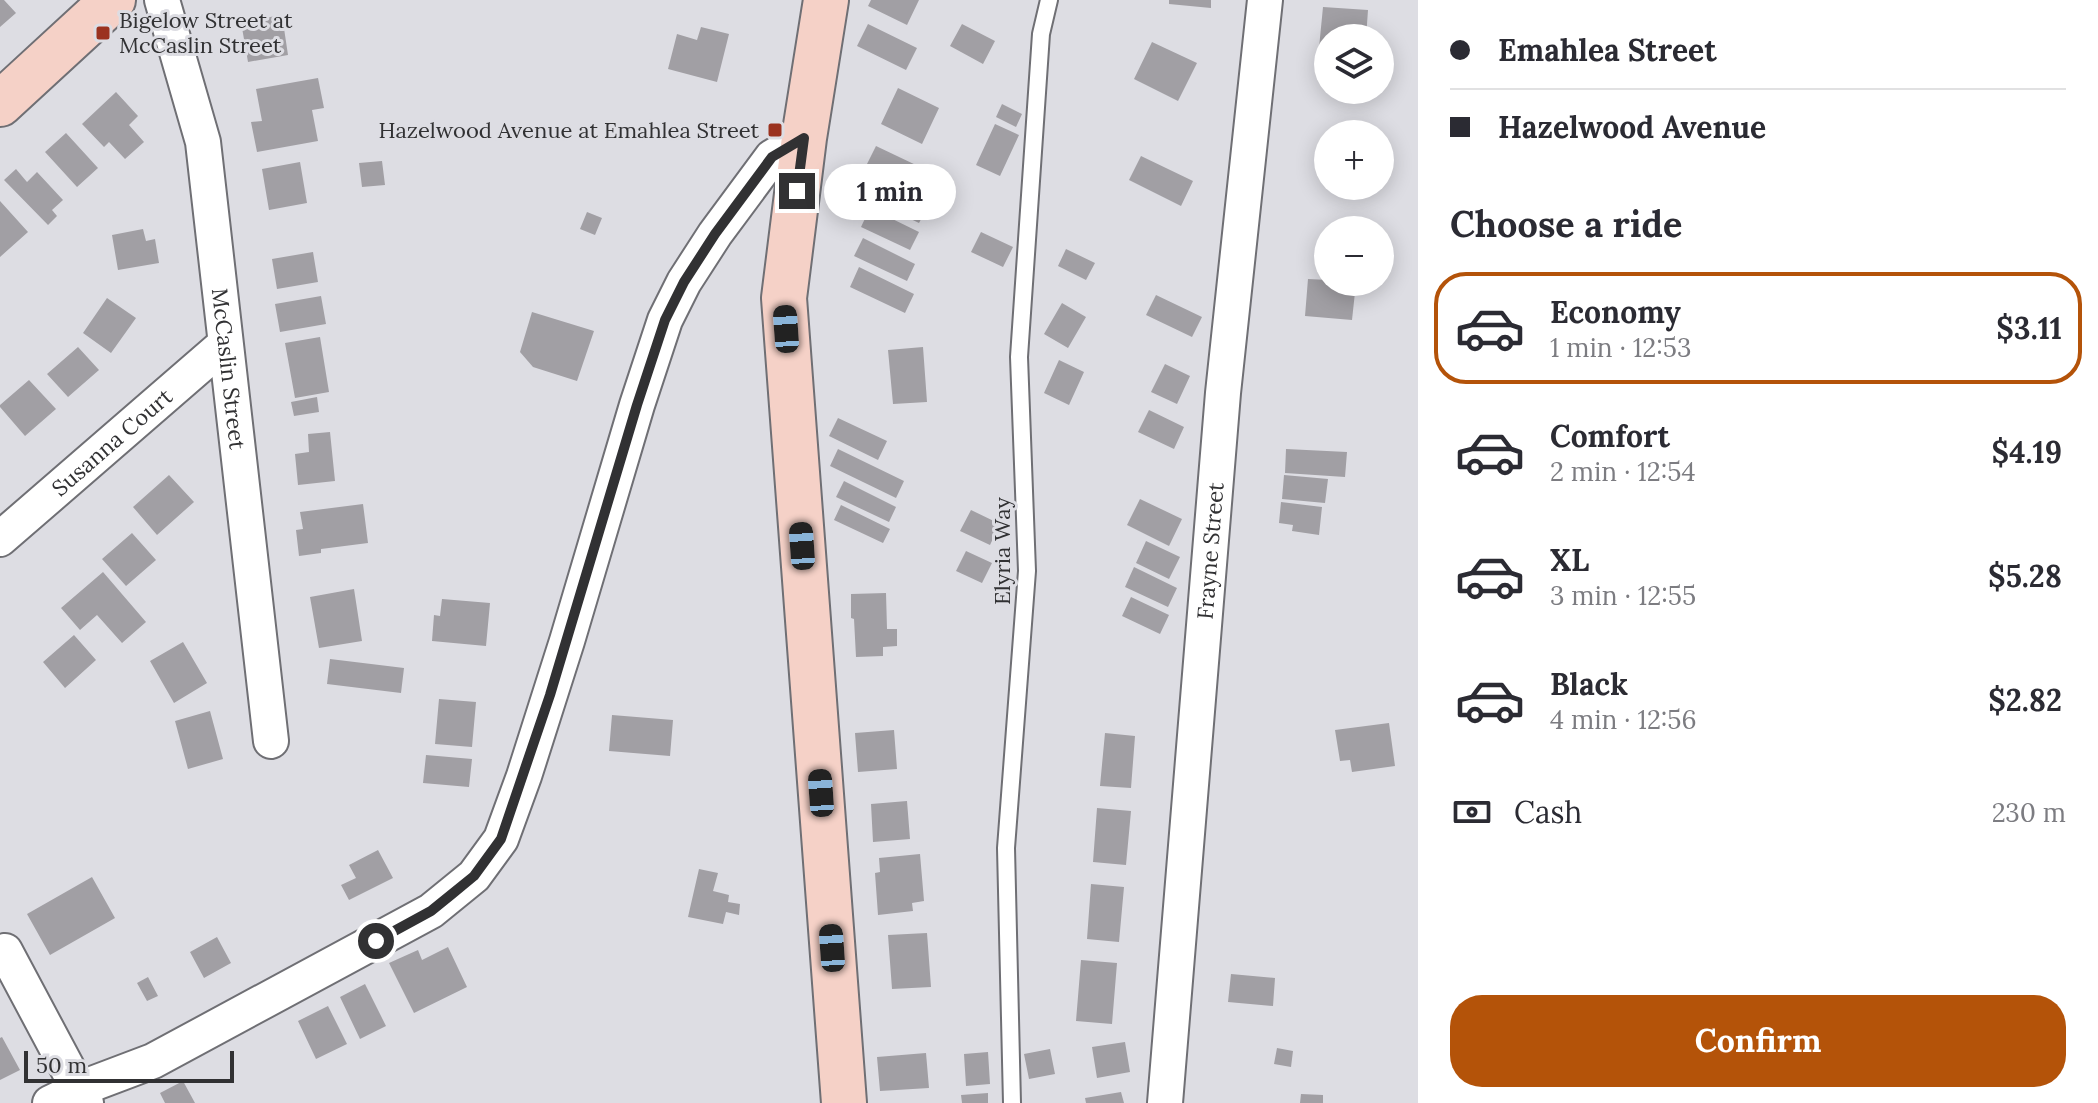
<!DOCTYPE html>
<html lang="en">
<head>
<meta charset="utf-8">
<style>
  :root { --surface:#fff; --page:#f2f2f3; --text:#2b2b33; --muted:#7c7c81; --line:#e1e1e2; --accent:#b45309 }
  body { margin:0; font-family:Lora,serif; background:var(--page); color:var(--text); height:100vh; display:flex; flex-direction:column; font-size:30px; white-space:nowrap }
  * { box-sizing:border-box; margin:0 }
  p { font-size:26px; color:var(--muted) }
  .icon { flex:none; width:44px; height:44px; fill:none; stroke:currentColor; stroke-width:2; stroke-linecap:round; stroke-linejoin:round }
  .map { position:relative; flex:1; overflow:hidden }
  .panel { display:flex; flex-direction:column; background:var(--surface); width:680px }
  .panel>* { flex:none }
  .hud { display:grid; align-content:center; height:176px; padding:0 32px; background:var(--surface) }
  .fabs { position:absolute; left:1314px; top:24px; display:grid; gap:16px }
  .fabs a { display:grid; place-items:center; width:80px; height:80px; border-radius:50%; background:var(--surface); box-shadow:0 4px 20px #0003; font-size:40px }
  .scale { position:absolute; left:24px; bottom:20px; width:210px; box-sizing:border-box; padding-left:8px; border:4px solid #313133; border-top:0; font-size:22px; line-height:28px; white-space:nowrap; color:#313133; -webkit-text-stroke:6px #dddde3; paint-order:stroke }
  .end { position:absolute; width:36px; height:36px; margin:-18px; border:10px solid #313133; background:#fff; box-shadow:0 0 0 4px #fff }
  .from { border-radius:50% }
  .bubble { position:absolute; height:56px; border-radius:28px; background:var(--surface); box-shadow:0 4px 20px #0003; font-size:26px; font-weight:800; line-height:56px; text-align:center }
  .car { position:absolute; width:24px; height:48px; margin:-24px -12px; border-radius:10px; box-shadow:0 0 6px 2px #0007; background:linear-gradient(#222 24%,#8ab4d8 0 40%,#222 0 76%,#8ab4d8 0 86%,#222 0) }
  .hud b { display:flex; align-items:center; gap:28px; height:76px; font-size:30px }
  .hud b+b { border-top:2px solid var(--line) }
  .hud i { width:20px; height:20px; background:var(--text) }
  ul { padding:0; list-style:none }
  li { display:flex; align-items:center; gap:24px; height:112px; margin:0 16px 12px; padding:0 16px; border:4px solid transparent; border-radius:32px }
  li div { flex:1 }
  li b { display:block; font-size:30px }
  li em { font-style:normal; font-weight:800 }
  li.active { border-color:var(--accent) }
  li>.icon { width:72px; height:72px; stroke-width:1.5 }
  h2 { padding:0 32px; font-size:36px; line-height:96px }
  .pay { display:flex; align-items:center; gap:20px; height:88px; padding:0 32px; font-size:30px }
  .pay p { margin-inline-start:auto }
  .button { display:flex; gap:16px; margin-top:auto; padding:16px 32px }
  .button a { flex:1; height:92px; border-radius:32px; background:var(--accent); color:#fff; font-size:32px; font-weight:800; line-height:92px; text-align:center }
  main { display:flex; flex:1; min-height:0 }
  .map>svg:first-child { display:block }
</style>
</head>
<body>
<main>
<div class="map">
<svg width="1418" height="1103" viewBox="0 0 1418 1103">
  <rect width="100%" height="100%" fill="#dddde3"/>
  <!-- building -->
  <path fill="#a19fa4" d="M0,0H4L16,13L0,27Z
    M871,0H919L907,25L868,6Z
    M1169,0H1211V8L1169,4Z
    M1323,7L1368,10L1366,38H1328V59L1318,58Z
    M282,15L288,55L248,62L241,22Z
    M868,24L917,48L906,70L857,46Z
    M962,24L995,41L983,64L950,46Z
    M701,27L729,34L717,82L668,69L677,34L697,40Z
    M1152,42L1197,63L1178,101L1134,79Z
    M318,78L324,108L312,110L318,141L257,152L251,122L262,121L256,89Z
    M898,88L939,108L922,144L881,124Z
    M116,92L138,116L129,125L144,142L125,159L109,142L104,147L82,124Z
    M1002,104L1022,114L1016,127L996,117Z
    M995,124L1019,135L1000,176L976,165Z
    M66,133L98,168L77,187L45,152Z
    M876,146L939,176L930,195L867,164Z
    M1141,156L1193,181L1181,206L1129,180Z
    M382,161L385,185L362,187L359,163Z
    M300,162L307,203L269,210L262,169Z
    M16,169L27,182L37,172L63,200L52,210L57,216L48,225L4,180Z
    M875,181L928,206L919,223L867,198Z
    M0,201L28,232L0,257Z
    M870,208L919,232L910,250L861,227Z
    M587,212L602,218L595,235L580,229Z
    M143,229L146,241L155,239L159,263L118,270L112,235Z
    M981,232L1013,247L1003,267L971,252Z
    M863,238L915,264L907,281L854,256Z
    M1066,249L1095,263L1086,280L1058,266Z
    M313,252L318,282L277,289L272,259Z
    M859,267L914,294L905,313L850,287Z
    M1308,279L1328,280V282L1356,283L1352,320L1305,316Z
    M1156,295L1202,317L1192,337L1146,315Z
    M321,296L326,324L280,332L275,304Z
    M107,298L136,318L111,353L83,333Z
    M1062,303L1086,317L1068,348L1044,334Z
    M532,312L594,331L577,381L533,367L520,352Z
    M320,337L329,392L295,398L285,343Z
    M78,347L99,370L68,397L47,374Z
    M923,347L927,402L893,404L888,350Z
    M1059,360L1084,372L1069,405L1044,393Z
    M1165,364L1190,376L1177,404L1151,392Z
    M29,380L56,409L25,436L0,407V405Z
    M317,397L319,412L294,416L291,402Z
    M1149,410L1184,427L1174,449L1138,432Z
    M838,418L887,441L878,460L829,436Z
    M330,432L335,481L298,485L295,454L309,452L308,434Z
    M838,449L904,481L896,498L830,466Z
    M1286,449L1347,452L1345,477L1285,473Z
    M169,475L194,502L157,535L133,507Z
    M1284,475L1328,479L1325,503L1282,499Z
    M844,481L896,507L889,522L836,497Z
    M1140,499L1182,519L1169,546L1127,525Z
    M1281,502L1322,507L1319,535L1292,531L1293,525L1279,523Z
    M363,504L368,543L321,549V553L299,556L296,530L303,529L300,512Z
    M841,505L890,529L883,543L834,520Z
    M971,510L1000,524L990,545L960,531Z
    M132,533L156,560L126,586L102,559Z
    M1146,541L1180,557L1169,579L1136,563Z
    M966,551L992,563L982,583L956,571Z
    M1134,567L1177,588L1168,607L1125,587Z
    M103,572L146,622L122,643L97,615L80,630L61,608Z
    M354,589L362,641L319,648L310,597Z
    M886,593L887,629H897V646L883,647V656L856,657L854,619L851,618V594Z
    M1131,597L1169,615L1160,634L1122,616Z
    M442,599L490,603L486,646L432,641L434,615L440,616Z
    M74,635L96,660L65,688L43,662Z
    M183,642L207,683L174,703L150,661Z
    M330,659L404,668L401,693L327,684Z
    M439,699L476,702L472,747L435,744Z
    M210,711L223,759L188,769L175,721Z
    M612,715L673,720L670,756L609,751Z
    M1389,723L1395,766L1352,772L1350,760L1340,761L1335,730Z
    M894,730L897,769L858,772L855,733Z
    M1105,733L1135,736L1131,788L1100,786Z
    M426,755L472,759L469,787L423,783Z
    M907,801L910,839L873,842L871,804Z
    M1097,808L1131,811L1126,865L1093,862Z
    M378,850L393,878L349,900L341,885L356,878L349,865Z
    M920,854L924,901L912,903L913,911L878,915L875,873L880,872L879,858Z
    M699,869L718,873L713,891L729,895L728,902L740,904L739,915L726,912L723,924L688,917Z
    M92,877L115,918L50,955L27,914Z
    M1091,884L1124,887L1119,942L1087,939Z
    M927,933L931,987L892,989L888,935Z
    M217,937L231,963L204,978L190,952Z
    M448,947L467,987L414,1013L389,963L418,950L422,960Z
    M1081,960L1117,963L1112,1024L1076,1021Z
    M1231,974L1275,978L1273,1006L1228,1002Z
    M148,977L158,996L147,1001L137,983Z
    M365,984L386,1026L360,1039L340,997Z
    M328,1006L347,1044L316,1059L298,1021Z
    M2,1037L20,1070L0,1080V1038Z
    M1125,1042L1130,1072L1097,1078L1092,1047Z
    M1277,1048L1293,1051L1291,1067L1274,1064Z
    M1050,1049L1055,1074L1029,1079L1024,1054Z
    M988,1052L990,1084L966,1086L964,1054Z
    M926,1053L929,1088L880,1091L877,1057Z
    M183,1081L195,1103H165L160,1093Z
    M1121,1092L1124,1103H1086L1085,1098Z
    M988,1093V1103H962L961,1095Z
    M1301,1094L1323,1095V1103H1300Z"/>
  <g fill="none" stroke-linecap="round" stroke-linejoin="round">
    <defs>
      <path id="lane" d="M1012,1103L1006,848L1027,571L1019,357L1041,34L1049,0"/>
      <g id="street">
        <path id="s1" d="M162,0L203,142L271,741"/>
        <path id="s2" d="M0,539L225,344"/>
        <path d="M5,951L86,1103"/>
        <path d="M50,1103L79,1089L153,1061L431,911L474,876L501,839L524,776L567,641L637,405L665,320L684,282L715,234L772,157L804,138"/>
        <path id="s3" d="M1165,1103L1223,393L1265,0"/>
      </g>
      <path id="secondary" d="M826,0L804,138L784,298L844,1103
        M0,104L113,0"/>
    </defs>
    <!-- lane casing -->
    <use href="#lane" stroke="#6f6f74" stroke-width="20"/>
    <!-- street casing -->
    <use href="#street" stroke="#6f6f74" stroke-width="38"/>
    <!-- secondary casing -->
    <use href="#secondary" stroke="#6f6f74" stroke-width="48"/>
    <!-- lane -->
    <use href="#lane" stroke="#fff" stroke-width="16"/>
    <!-- street -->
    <use href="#street" stroke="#fff" stroke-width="34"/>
    <!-- secondary -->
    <use href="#secondary" stroke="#f5d1c7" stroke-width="44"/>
  </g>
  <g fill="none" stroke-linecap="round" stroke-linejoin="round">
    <!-- route -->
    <path stroke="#313133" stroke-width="10" d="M376,941L431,911L452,894L474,876L501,839L550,695L637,405L665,320L684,282L715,234L772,157L804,138L797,191"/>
  </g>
  <!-- markers -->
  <g fill="#9b321f" stroke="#dddde3" stroke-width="3">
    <rect x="95" y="25" width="16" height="16" rx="4"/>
    <rect x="767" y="122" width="16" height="16" rx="4"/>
  </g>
  <g text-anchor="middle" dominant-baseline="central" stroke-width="6" stroke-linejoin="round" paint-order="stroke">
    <!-- poi labels -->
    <g font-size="22" fill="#313133" stroke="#dddde3" text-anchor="start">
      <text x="119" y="20">Bigelow Street at<tspan x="119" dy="25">McCaslin Street</tspan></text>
      <text x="759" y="130" text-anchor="end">Hazelwood Avenue at Emahlea Street</text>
    </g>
    <!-- street labels -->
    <g font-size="22" fill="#313133" stroke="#dddde3">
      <text stroke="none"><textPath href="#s1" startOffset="376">McCaslin Street</textPath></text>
      <text stroke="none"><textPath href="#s2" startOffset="148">Susanna Court</textPath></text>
      <text transform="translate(1002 551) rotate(-90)">Elyria Way</text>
      <text stroke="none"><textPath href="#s3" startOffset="554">Frayne Street</textPath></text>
    </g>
  </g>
</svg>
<div class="fabs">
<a><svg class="icon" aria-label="layers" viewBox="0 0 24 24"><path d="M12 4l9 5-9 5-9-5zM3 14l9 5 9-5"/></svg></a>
<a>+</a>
<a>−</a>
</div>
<div class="scale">50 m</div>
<i class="end from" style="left:376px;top:941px"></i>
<i class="end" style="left:797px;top:191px"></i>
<div class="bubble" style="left:824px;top:164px;width:132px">1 min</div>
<i class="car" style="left:786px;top:329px;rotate:356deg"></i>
<i class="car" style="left:802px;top:546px;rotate:356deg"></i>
<i class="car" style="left:821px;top:793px;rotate:356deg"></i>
<i class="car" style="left:832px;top:948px;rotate:356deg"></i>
</div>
<section class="panel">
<div class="hud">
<b><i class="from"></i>Emahlea Street</b>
<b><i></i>Hazelwood Avenue</b>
</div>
<h2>Choose a ride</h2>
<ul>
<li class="active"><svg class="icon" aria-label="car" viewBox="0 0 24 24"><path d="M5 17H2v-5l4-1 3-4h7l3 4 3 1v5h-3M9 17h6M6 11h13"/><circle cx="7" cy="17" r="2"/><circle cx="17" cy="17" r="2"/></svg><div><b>Economy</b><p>1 min · 12:53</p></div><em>$3.11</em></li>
<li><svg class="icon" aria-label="car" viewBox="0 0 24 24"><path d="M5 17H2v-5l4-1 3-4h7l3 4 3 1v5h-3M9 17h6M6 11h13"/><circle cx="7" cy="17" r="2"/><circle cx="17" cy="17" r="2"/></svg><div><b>Comfort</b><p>2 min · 12:54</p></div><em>$4.19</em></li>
<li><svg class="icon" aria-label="car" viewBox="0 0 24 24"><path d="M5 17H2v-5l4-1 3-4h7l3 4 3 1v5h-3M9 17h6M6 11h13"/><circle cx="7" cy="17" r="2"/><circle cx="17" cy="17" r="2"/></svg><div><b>XL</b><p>3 min · 12:55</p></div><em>$5.28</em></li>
<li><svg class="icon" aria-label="car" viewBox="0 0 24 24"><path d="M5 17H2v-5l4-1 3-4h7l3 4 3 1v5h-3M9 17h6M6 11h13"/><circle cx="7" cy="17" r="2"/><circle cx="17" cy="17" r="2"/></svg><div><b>Black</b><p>4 min · 12:56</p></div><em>$2.82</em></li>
</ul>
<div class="pay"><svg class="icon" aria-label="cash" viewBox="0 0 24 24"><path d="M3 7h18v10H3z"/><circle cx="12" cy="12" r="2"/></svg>Cash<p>230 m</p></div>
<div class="button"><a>Confirm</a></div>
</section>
</main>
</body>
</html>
